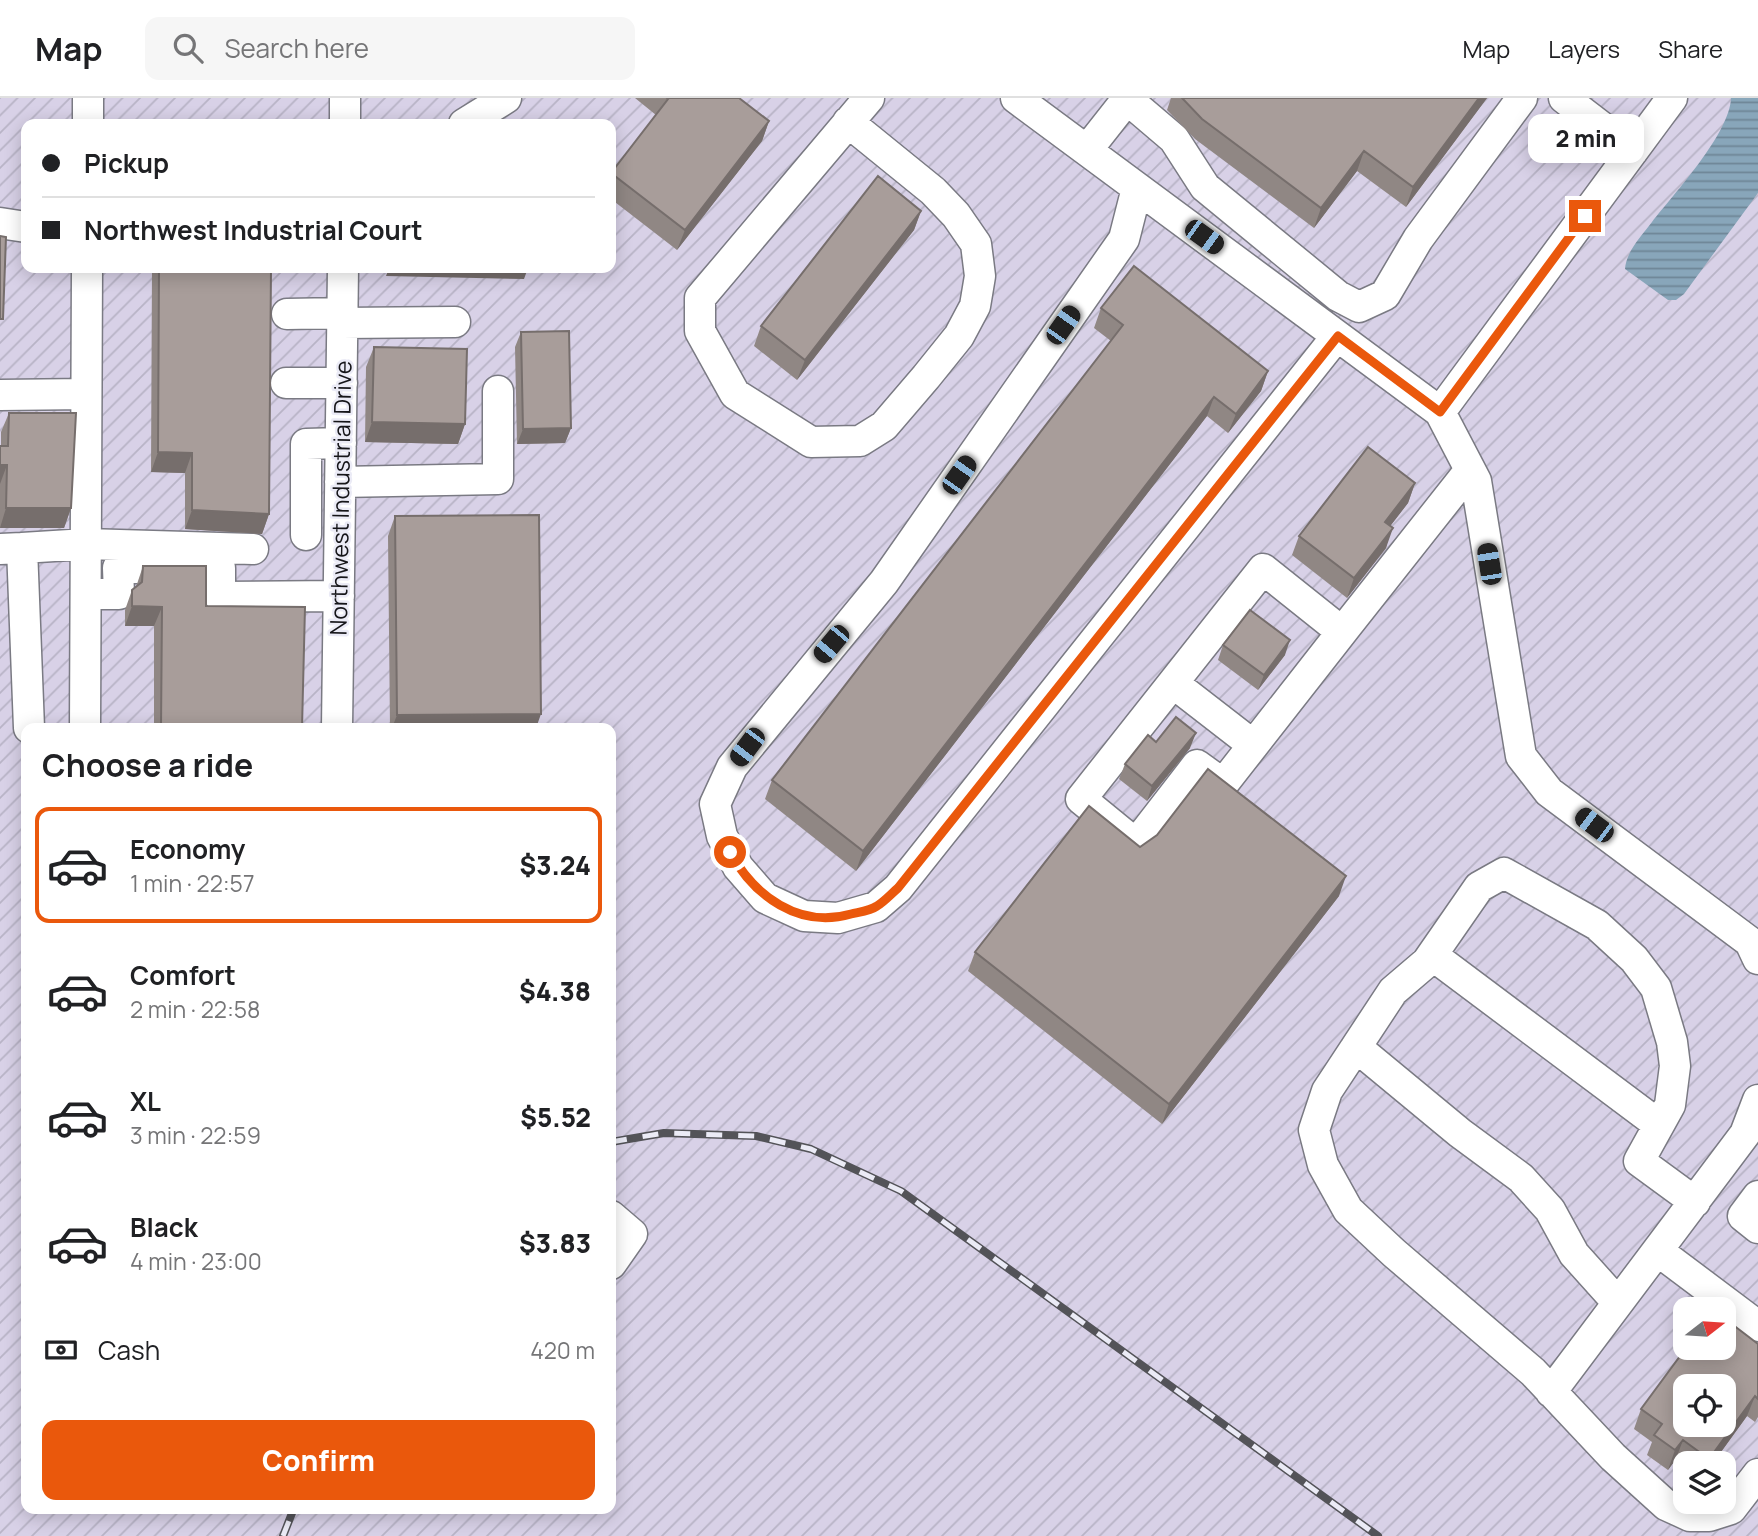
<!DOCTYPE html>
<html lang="en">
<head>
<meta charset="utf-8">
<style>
  :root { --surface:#fff; --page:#f6f6f6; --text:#202124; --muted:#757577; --line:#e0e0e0; --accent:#ea580c }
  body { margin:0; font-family:Manrope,sans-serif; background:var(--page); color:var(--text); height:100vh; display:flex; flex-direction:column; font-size:26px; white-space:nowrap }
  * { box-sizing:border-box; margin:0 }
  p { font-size:23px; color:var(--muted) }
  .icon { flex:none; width:38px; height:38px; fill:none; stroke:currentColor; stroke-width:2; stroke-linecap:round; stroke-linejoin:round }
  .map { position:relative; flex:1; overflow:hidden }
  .side { position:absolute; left:21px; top:625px; width:595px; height:791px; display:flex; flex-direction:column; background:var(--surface); border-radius:14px; box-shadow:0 4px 18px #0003 }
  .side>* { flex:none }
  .top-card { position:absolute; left:21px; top:21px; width:595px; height:154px; border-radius:14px; box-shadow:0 4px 18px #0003; display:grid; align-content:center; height:154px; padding:0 21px; background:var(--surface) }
  .needle { width:46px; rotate:73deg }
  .buttons { position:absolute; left:1673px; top:1199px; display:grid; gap:14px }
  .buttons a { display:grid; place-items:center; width:63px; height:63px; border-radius:14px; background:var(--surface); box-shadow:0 4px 18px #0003; font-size:35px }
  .end { position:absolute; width:32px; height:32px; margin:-16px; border:9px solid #ea580c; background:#fff; box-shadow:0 0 0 4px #fff }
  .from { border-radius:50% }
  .bubble { position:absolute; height:49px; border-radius:14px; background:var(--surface); box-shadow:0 4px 18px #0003; font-size:23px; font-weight:800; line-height:49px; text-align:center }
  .car { position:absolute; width:21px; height:42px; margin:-21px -10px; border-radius:9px; box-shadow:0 0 5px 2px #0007; background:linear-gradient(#222 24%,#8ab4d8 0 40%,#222 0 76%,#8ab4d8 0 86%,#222 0) }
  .top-card b { display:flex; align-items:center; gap:24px; height:66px; font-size:26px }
  .top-card b+b { border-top:2px solid var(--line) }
  .top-card i { width:18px; height:18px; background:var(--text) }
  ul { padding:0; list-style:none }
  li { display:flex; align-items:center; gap:21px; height:116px; margin:0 14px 10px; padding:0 7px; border:4px solid transparent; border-radius:14px }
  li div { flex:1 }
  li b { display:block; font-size:26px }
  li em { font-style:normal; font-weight:800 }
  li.current { border-color:var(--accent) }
  li>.icon { width:63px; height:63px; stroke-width:1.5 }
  h2 { padding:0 21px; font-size:32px; line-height:84px }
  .pay { display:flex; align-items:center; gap:18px; height:77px; padding:0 21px; font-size:26px }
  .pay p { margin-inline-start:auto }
  .button { display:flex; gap:14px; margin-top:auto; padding:14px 21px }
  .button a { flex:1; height:80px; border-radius:14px; background:var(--accent); color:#fff; font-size:28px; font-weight:800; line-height:80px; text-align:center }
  header { display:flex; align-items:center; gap:42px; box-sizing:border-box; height:98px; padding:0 35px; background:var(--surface); border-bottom:2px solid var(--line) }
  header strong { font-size:33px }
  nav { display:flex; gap:38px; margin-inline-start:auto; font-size:24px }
  .search { width:490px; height:63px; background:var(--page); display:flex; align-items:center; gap:18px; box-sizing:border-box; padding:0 24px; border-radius:14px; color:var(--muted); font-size:26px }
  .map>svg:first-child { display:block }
</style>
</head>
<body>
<header>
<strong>Map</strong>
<div class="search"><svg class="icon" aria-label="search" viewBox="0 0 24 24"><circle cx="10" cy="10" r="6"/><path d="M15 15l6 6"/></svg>Search here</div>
<nav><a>Map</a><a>Layers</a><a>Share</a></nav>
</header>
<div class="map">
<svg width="1758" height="1438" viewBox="0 0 1758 1438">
  <defs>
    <pattern id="industrial-furrows" width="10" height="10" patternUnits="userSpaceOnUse" patternTransform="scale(1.75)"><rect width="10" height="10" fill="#d8d1e7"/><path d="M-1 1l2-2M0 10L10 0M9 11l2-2" fill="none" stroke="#b8b3c6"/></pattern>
    <pattern id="water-rules" width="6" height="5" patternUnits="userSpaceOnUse" patternTransform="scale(1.75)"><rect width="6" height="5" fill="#88a6ba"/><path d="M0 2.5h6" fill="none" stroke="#6e8696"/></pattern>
  </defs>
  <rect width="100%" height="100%" fill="#dedee8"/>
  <!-- industrial -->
  <path fill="url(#industrial-furrows)" fill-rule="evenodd" d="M0,0H1758V1438H0ZM26,26H611V170H26ZM26,630H611V1410H26ZM1685,1211H1724V1250H1685ZM1685,1288H1724V1326H1685ZM1685,1365H1724V1404H1685Z"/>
  <!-- water -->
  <path fill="url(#water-rules)" d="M1731,0H1758V95L1684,196L1676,202H1668L1625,171C1626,154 1642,137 1652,124C1674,96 1730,35 1731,0Z"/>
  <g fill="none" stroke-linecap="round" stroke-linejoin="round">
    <defs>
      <path id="minor" d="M1016,0L1440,314L1476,383L1521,658L1549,694L1750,844L1758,861
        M1564,0L1633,53
        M1127,1L1174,41L1205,89L1338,198L1359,209L1385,197L1418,141L1522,0
        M848,24L933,93L956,117L976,146L980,178L975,208L959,238L926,279L884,328L860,343L811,344L735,296L700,233V200L869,0
        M88,26V0
        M345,26V0
        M464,26L506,0
        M1087,52L1128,0
        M1137,90L1124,141L884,484L732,669L715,706L722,738L738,769L765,800L804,818L838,820L876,809L898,790L1337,238
        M0,125L26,129
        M287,216L342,215
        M342,225L455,224
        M286,285H342
        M0,297L86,296
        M1440,314L1672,0
        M340,384L498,381V293
        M306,437V346L341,345
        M22,450L86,446L253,451
        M0,451L22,450L29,630
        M86,496H119L118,470H220V499L339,498
        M1342,534L1263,471L1081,701L1136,746L1197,667L1223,686L1342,534L1346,529L1470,372
        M1173,585L1253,647
        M85,630L87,170
        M337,630L343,170
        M1432,857L1659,1027
        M1356,949L1460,1035L1521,1080L1550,1112L1574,1156L1618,1205
        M1758,1098L1743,1118L1758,1130
        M1695,1104L1639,1063L1670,1007L1675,968L1672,944L1656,890L1634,861L1597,827L1504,775L1479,789L1427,864L1393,893L1327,993L1314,1032L1323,1067L1348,1112L1394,1155L1533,1274L1613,1359L1666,1407L1690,1418H1709L1731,1411L1758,1376
        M611,1118L632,1136L611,1166
        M1658,1153L1758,1228
        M1551,1294L1745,1036L1758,1002"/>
    </defs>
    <!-- minor casing -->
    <use href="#minor" stroke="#7a7a83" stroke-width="33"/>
    <!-- minor -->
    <use href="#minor" stroke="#fff" stroke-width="30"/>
    <defs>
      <path id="rail" d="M611,1044L664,1035L756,1038L811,1051L901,1093L1378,1438
        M283,1438L294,1410"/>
    </defs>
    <!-- rail casing -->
    <use href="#rail" stroke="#535358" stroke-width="8"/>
    <!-- rail -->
    <use href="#rail" stroke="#ebebf6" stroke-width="5" stroke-dasharray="16" stroke-linecap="butt"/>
  </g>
  <!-- wall -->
  <path fill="#908784" d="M635,0H739L769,23L762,43L677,152L611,101V75L656,17Z
    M1171,0H1487L1406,109L1357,73L1314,130L1195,41L1167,12Z
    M921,113L914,132L797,282L754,248L761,228Z
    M152,170H271L269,416L262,436L185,431V375L151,374Z
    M1101,210L1268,273L1261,293L1228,335L1207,318L856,773L765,701L772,682L1111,243L1094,230Z
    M521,234L571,330L565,345L517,346L515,249Z
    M374,249L465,326L458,346L365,344L366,269Z
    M9,315L71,410L64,430H0V348H1V334Z
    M1415,385L1408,405L1390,428L1386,450L1347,500L1292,457L1299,438Z
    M395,418L536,630H390L388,438Z
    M143,468L206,508L302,630H154V528H125V512L132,492L136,489Z
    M1223,547L1285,557L1258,592L1218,562Z
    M1156,644L1190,650L1147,703L1119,681L1125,666Z
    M1140,749L1339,798L1162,1026L968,873L975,854Z
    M1758,1246V1319L1755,1324L1747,1318L1713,1365H1685V1368L1676,1361L1668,1372L1647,1357L1652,1344L1634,1331L1641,1311Z"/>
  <!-- shaded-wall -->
  <path fill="#766e6c" d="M1479,0H1487L1406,109L1413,89Z
    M769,23L762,43L677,152L685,132Z
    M1364,53L1357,73L1314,130L1321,110Z
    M921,113L914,132L797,282L805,262Z
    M389,170H528L524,181L386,178Z
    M1268,273L1261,293L1228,335L1236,316Z
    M1214,299L1207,318L856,773L863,753Z
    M372,324L465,326L458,346L365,344Z
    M571,330L565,345L517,346L523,331Z
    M158,354L192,355L185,375L151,374Z
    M0,367H7L0,386Z
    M1415,385L1408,405L1378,444L1385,424Z
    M6,410H71L64,430H0Z
    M192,412L269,416L262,436L185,431Z
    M1393,430L1386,450L1347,500L1354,480Z
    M132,508L162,509L154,528H125Z
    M1290,542L1285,557L1258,592L1264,577Z
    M541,616L536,630H392L397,617Z
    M1196,635L1190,650L1147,703L1152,688Z
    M1346,778L1339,798L1162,1026L1169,1006Z
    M1755,1298L1747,1318L1713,1365H1707L1709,1361Z
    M1683,1342L1676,1361L1668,1372L1675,1352Z"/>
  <!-- building -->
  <path fill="#a89d9a" stroke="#766e6c" stroke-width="2" fill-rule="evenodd" d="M667,0H739L769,23L685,132L611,75L668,1Z
    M1182,0H1479L1413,89L1364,53L1321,110L1202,21Z
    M878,78L921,113L805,262L761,228Z
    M0,138L6,139L3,221H0Z
    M1134,168L1268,273L1236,316L1214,299L863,753L772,682L1123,227L1101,210Z
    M159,170H271L269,416L192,412V355L158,354Z
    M569,233L571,330L523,331L521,234Z
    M374,249L467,251L465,326L372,324Z
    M9,315H76L71,410H6L7,367H0V348H8Z
    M1368,349L1415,385L1385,424L1393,430L1354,480L1299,438Z
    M539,417L541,616L397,617L395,418Z
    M143,468H206V508L305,509L302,630H161L162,509L132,508V492L142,484Z
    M1250,512L1290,542L1264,577L1223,547Z
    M1176,619L1196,635L1152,688L1125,666L1148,637L1156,644Z
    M1208,671L1346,778L1169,1006L975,854L1089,708L1140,749L1157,737Z
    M1724,1220L1758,1246V1301L1755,1298L1709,1361L1683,1342L1675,1352L1654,1337L1662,1326L1641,1311L1686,1250H1724ZM1685,1288H1724V1326H1685Z"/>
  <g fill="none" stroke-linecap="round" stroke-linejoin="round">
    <!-- route -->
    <path stroke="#ea580c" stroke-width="9" d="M730,754C754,798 799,831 851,816C859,814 870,813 877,808C885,803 891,796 898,790L1338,238L1440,314L1585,118"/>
  </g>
  <g text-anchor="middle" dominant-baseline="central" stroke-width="5" stroke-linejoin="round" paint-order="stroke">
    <!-- street labels -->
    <g font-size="23" fill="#151519" stroke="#ebebf6">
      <text transform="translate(340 400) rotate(-89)">Northwest Industrial Drive</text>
    </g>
  </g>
</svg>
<div class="buttons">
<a><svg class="needle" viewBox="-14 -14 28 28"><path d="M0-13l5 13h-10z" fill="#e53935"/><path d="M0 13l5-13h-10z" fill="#757577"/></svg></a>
<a><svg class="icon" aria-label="locate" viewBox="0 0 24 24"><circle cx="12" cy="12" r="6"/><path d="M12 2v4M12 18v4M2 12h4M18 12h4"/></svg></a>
<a><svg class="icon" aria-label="layers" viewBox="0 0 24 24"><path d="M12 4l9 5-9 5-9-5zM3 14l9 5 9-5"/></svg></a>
</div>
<i class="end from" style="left:730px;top:754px"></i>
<i class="end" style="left:1585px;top:118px"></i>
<div class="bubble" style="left:1528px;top:16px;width:116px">2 min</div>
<i class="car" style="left:1204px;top:139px;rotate:126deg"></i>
<i class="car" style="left:1063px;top:227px;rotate:35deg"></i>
<i class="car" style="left:959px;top:377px;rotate:35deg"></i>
<i class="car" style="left:1489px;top:466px;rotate:351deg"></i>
<i class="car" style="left:831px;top:546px;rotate:220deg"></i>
<i class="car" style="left:747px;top:649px;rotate:217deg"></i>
<i class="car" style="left:1594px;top:727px;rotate:307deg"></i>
<div class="top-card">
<b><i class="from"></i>Pickup</b>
<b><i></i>Northwest Industrial Court</b>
</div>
<section class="side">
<h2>Choose a ride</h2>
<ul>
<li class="current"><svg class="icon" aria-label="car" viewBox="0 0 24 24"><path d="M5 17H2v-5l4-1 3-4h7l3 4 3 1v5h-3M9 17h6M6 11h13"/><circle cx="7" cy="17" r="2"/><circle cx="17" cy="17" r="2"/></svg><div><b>Economy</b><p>1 min · 22:57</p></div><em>$3.24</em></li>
<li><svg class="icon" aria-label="car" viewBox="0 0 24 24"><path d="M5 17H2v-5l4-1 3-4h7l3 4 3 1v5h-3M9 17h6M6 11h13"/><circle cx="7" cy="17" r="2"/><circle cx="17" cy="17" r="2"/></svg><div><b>Comfort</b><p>2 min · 22:58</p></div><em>$4.38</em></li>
<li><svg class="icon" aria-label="car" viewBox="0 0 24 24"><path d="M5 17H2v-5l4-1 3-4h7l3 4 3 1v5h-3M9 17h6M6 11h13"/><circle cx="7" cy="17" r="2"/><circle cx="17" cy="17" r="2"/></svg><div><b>XL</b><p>3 min · 22:59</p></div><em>$5.52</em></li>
<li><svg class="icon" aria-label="car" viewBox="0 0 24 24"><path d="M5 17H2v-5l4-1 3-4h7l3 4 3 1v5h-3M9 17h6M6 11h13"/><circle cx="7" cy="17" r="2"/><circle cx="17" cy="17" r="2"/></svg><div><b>Black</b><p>4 min · 23:00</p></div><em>$3.83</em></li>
</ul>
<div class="pay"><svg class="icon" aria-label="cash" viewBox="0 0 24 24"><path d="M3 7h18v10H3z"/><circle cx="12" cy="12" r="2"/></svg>Cash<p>420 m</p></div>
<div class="button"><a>Confirm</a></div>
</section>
</div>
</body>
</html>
